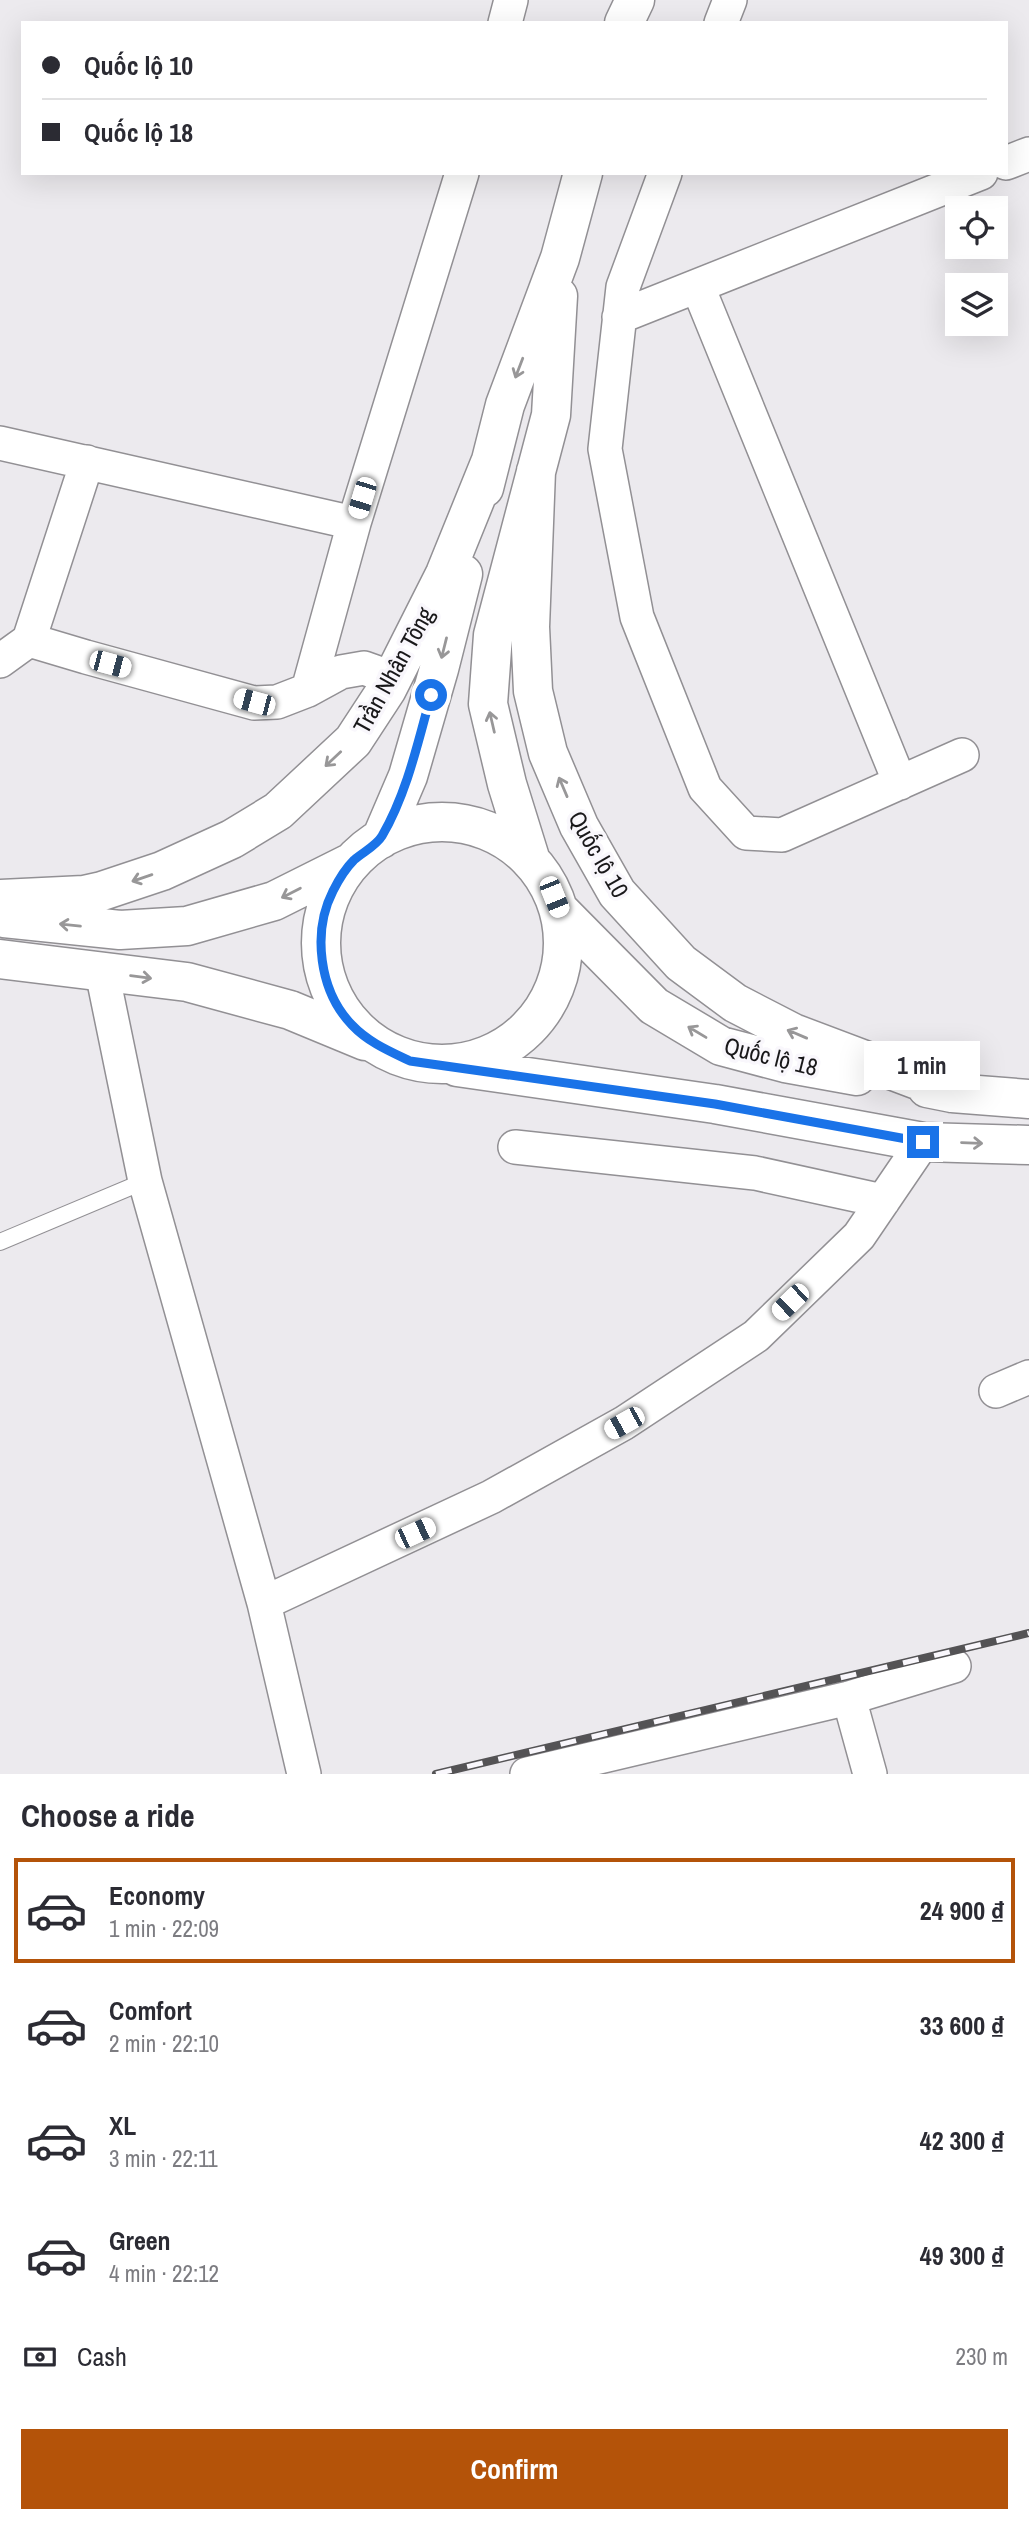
<!DOCTYPE html>
<html lang="en">
<head>
<meta charset="utf-8">
<style>
  :root { --surface:#fff; --page:#f7f7f7; --text:#2b2b33; --muted:#7c7c81; --line:#e1e1e2; --accent:#b45309 }
  body { margin:0; font-family:"Archivo Narrow",sans-serif; background:var(--page); color:var(--text); height:100vh; display:flex; flex-direction:column; font-size:26px; white-space:nowrap }
  * { box-sizing:border-box; margin:0 }
  p { font-size:23px; color:var(--muted) }
  .icon { flex:none; width:38px; height:38px; fill:none; stroke:currentColor; stroke-width:2; stroke-linecap:round; stroke-linejoin:round }
  .map { position:relative; height:1774px; overflow:hidden }
  .panel { display:flex; flex-direction:column; background:var(--surface); flex:1 }
  .panel>* { flex:none }
  .guide { position:absolute; left:21px; top:21px; width:987px; height:154px; border-radius:0px; box-shadow:0 7px 28px #0002; display:grid; align-content:center; height:154px; padding:0 21px; background:var(--surface) }
  .fabs { position:absolute; left:945px; top:196px; display:grid; gap:14px }
  .fabs a { display:grid; place-items:center; width:63px; height:63px; border-radius:0px; background:var(--surface); box-shadow:0 7px 28px #0002; font-size:35px }
  .end { position:absolute; width:32px; height:32px; margin:-16px; border:9px solid #1a73e8; background:#fff; box-shadow:0 0 0 4px #fff }
  .from { border-radius:50% }
  .bubble { position:absolute; height:49px; border-radius:0px; background:var(--surface); box-shadow:0 7px 28px #0002; font-size:23px; font-weight:800; line-height:49px; text-align:center }
  .car { position:absolute; width:21px; height:42px; margin:-21px -10px; border-radius:9px; box-shadow:0 0 5px 2px #0007; background:linear-gradient(#fff 24%,#345 0 40%,#fff 0 76%,#345 0 86%,#fff 0) }
  .guide b { display:flex; align-items:center; gap:24px; height:66px; font-size:26px }
  .guide b+b { border-top:2px solid var(--line) }
  .guide i { width:18px; height:18px; background:var(--text) }
  ul { padding:0; list-style:none }
  li { display:flex; align-items:center; gap:21px; height:105px; margin:0 14px 10px; padding:0 7px; border:4px solid transparent; border-radius:0px }
  li div { flex:1 }
  li b { display:block; font-size:26px }
  li em { font-style:normal; font-weight:800 }
  li.active { border-color:var(--accent) }
  li>.icon { width:63px; height:63px; stroke-width:1.5 }
  h2 { padding:0 21px; font-size:32px; line-height:84px }
  .pay { display:flex; align-items:center; gap:18px; height:77px; padding:0 21px; font-size:26px }
  .pay p { margin-inline-start:auto }
  .cta { display:flex; gap:14px; margin-top:auto; padding:14px 21px }
  .cta a { flex:1; height:80px; border-radius:0px; background:var(--accent); color:#fff; font-size:28px; font-weight:800; line-height:80px; text-align:center }
  .map>svg:first-child { display:block }
</style>
</head>
<body>
<div class="map">
<svg width="1029" height="1774" viewBox="0 0 1029 1774">
  <rect width="100%" height="100%" fill="#eceaee"/>
  <g fill="none" stroke-linecap="round" stroke-linejoin="round">
    <defs>
      <path id="lane" d="M0,1242L145,1181"/>
      <path id="street" d="M505,23L511,0
        M721,23L730,0
        M1006,163L1029,154
        M665,173L623,287L605,449L637,617L705,788L746,833L782,835L962,755
        M698,287L900,783
        M619,317L981,173
        M0,443L354,523
        M29,640L86,657L254,703L277,702L308,690L341,672L364,668L392,678
        M0,661L29,640L87,462
        M308,690L354,523L462,173
        M102,972L145,1181L264,1603L304,1774
        M515,1147L755,1173L883,1201
        M996,1391L1029,1377
        M264,1603L491,1497L624,1423L756,1336L859,1236L923,1142
        M849,1698L870,1774
        M527,1774L849,1698L954,1666"/>
      <path id="highway" d="M624,23L635,0
        M536,471L530,627L533,691L548,753L579,826L617,893L681,963L735,1003L793,1033L952,1093
        M484,488L505,405L560,258L583,173
        M321 943a121 121 0 1 1 242 0a121 121 0 1 1-242 0Z
        M381,839L408,776L439,669L463,574
        M530,858L507,784L488,704L493,635L551,415L558,296
        M0,899L84,895L102,891L162,871L232,839L278,811L353,741L387,689L445,574L490,463
        M560,911L654,1006L721,1046L785,1063L857,1076
        M4,918L120,930L187,926L274,901L352,862
        M0,959L187,982L290,1010L365,1041
        M457,1067L715,1104L923,1142L1029,1145
        M927,1088L952,1093L1029,1099"/>
    </defs>
    <!-- lane casing -->
    <use href="#lane" stroke="#929094" stroke-width="18"/>
    <!-- street casing -->
    <use href="#street" stroke="#929094" stroke-width="36"/>
    <!-- highway casing -->
    <use href="#highway" stroke="#929094" stroke-width="41"/>
    <!-- lane -->
    <use href="#lane" stroke="#fff" stroke-width="16"/>
    <!-- street -->
    <use href="#street" stroke="#fff" stroke-width="33"/>
    <!-- highway -->
    <use href="#highway" stroke="#fff" stroke-width="38"/>
    <defs>
      <path id="rail" d="M436,1774L1029,1633"/>
    </defs>
    <!-- rail casing -->
    <use href="#rail" stroke="#545355" stroke-width="8"/>
    <!-- rail -->
    <use href="#rail" stroke="#f9f7fc" stroke-width="5" stroke-dasharray="16" stroke-linecap="butt"/>
  </g>
  <!-- one-way arrows -->
  <defs><path id="oneway-shaft" d="M-6 0H5M1.5-3L5.5 0L1.5 3" fill="none" stroke-width="1.6" stroke-linecap="round" stroke-linejoin="round" transform="scale(1.75)"/></defs>
  <g stroke="#989798">
    <use href="#oneway-shaft" transform="translate(519 368) rotate(111)"/>
    <use href="#oneway-shaft" transform="translate(444 648) rotate(104)"/>
    <use href="#oneway-shaft" transform="translate(492 722) rotate(-103)"/>
    <use href="#oneway-shaft" transform="translate(333 759) rotate(137)"/>
    <use href="#oneway-shaft" transform="translate(563 787) rotate(-113)"/>
    <use href="#oneway-shaft" transform="translate(142 878) rotate(161)"/>
    <use href="#oneway-shaft" transform="translate(291 893) rotate(153)"/>
    <use href="#oneway-shaft" transform="translate(70 925) rotate(-174)"/>
    <use href="#oneway-shaft" transform="translate(141 977) rotate(7)"/>
    <use href="#oneway-shaft" transform="translate(697 1032) rotate(-149)"/>
    <use href="#oneway-shaft" transform="translate(797 1034) rotate(-157)"/>
    <use href="#oneway-shaft" transform="translate(972 1143) rotate(2)"/>
  </g>
  <g fill="none" stroke-linecap="round" stroke-linejoin="round">
    <!-- route -->
    <path stroke="#1a73e8" stroke-width="9" d="M431,695C418,742 407,793 382,836C376,846 363,852 354,860C346,868 338,881 333,891C312,932 319,991 352,1025C368,1042 389,1051 410,1061L715,1104L923,1142"/>
  </g>
  <g text-anchor="middle" dominant-baseline="central" stroke-width="7" stroke-linejoin="round" paint-order="stroke">
    <!-- street labels -->
    <g font-size="24" fill="#19181a" stroke="#f9f7fc">
      <text transform="translate(393 670) rotate(-61)">Trần Nhân Tông</text>
      <text transform="translate(599 854) rotate(60)">Quốc lộ 10</text>
      <text transform="translate(771 1056) rotate(14)">Quốc lộ 18</text>
    </g>
  </g>
</svg>
<div class="fabs">
<a><svg class="icon" aria-label="locate" viewBox="0 0 24 24"><circle cx="12" cy="12" r="6"/><path d="M12 2v4M12 18v4M2 12h4M18 12h4"/></svg></a>
<a><svg class="icon" aria-label="layers" viewBox="0 0 24 24"><path d="M12 4l9 5-9 5-9-5zM3 14l9 5 9-5"/></svg></a>
</div>
<i class="end from" style="left:431px;top:695px"></i>
<i class="end" style="left:923px;top:1142px"></i>
<div class="bubble" style="left:864px;top:1041px;width:116px">1 min</div>
<i class="car" style="left:362px;top:498px;rotate:197deg"></i>
<i class="car" style="left:110px;top:664px;rotate:105deg"></i>
<i class="car" style="left:254px;top:702px;rotate:285deg"></i>
<i class="car" style="left:554px;top:897px;rotate:158deg"></i>
<i class="car" style="left:790px;top:1302px;rotate:226deg"></i>
<i class="car" style="left:624px;top:1423px;rotate:241deg"></i>
<i class="car" style="left:415px;top:1533px;rotate:65deg"></i>
<div class="guide">
<b><i class="from"></i>Quốc lộ 10</b>
<b><i></i>Quốc lộ 18</b>
</div>
</div>
<section class="panel">
<h2>Choose a ride</h2>
<ul>
<li class="active"><svg class="icon" aria-label="car" viewBox="0 0 24 24"><path d="M5 17H2v-5l4-1 3-4h7l3 4 3 1v5h-3M9 17h6M6 11h13"/><circle cx="7" cy="17" r="2"/><circle cx="17" cy="17" r="2"/></svg><div><b>Economy</b><p>1 min · 22:09</p></div><em>24 900 ₫</em></li>
<li><svg class="icon" aria-label="car" viewBox="0 0 24 24"><path d="M5 17H2v-5l4-1 3-4h7l3 4 3 1v5h-3M9 17h6M6 11h13"/><circle cx="7" cy="17" r="2"/><circle cx="17" cy="17" r="2"/></svg><div><b>Comfort</b><p>2 min · 22:10</p></div><em>33 600 ₫</em></li>
<li><svg class="icon" aria-label="car" viewBox="0 0 24 24"><path d="M5 17H2v-5l4-1 3-4h7l3 4 3 1v5h-3M9 17h6M6 11h13"/><circle cx="7" cy="17" r="2"/><circle cx="17" cy="17" r="2"/></svg><div><b>XL</b><p>3 min · 22:11</p></div><em>42 300 ₫</em></li>
<li><svg class="icon" aria-label="car" viewBox="0 0 24 24"><path d="M5 17H2v-5l4-1 3-4h7l3 4 3 1v5h-3M9 17h6M6 11h13"/><circle cx="7" cy="17" r="2"/><circle cx="17" cy="17" r="2"/></svg><div><b>Green</b><p>4 min · 22:12</p></div><em>49 300 ₫</em></li>
</ul>
<div class="pay"><svg class="icon" aria-label="cash" viewBox="0 0 24 24"><path d="M3 7h18v10H3z"/><circle cx="12" cy="12" r="2"/></svg>Cash<p>230 m</p></div>
<div class="cta"><a>Confirm</a></div>
</section>
</body>
</html>
